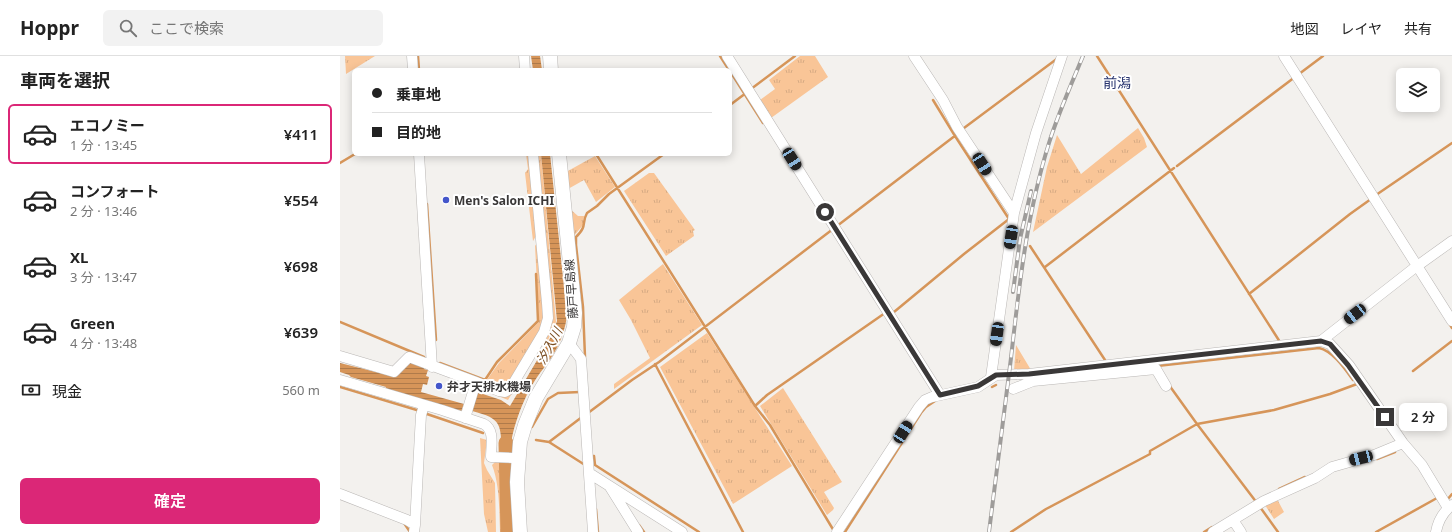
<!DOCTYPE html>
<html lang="ja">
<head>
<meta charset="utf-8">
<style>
  :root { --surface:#fff; --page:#f2f2f2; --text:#222; --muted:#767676; --line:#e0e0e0; --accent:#db2777 }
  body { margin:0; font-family:"Noto Sans","Noto Sans JP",sans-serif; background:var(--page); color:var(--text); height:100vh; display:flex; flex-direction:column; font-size:15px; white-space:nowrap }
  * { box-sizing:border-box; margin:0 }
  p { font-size:13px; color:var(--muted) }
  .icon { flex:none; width:22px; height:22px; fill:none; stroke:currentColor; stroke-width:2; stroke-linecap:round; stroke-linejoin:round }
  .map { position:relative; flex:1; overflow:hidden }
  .sheet { display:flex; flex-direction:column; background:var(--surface); width:340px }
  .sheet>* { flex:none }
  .hud { position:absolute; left:12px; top:12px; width:380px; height:88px; border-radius:6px; box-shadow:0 2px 10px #0003; display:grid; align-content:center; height:88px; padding:0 20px; background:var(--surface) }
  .tools { position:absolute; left:1056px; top:12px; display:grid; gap:8px }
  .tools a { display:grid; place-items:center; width:44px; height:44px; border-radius:6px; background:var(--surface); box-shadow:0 2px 10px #0003; font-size:20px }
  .end { position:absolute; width:18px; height:18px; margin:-9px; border:5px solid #3a3838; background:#fff; box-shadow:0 0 0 2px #fff }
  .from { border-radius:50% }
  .bubble { position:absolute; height:28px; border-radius:6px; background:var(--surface); box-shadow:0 2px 10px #0003; font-size:13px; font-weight:600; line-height:28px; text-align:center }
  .car { position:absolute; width:12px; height:24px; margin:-12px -6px; border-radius:5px; box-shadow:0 0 3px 1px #0007; background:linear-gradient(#222 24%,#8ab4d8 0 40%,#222 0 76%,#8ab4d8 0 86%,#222 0) }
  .hud b { display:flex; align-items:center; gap:14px; height:38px; font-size:15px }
  .hud b+b { border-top:1px solid var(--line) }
  .hud i { width:10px; height:10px; background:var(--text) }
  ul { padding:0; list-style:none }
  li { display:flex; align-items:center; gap:12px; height:60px; margin:0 8px 6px; padding:0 12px; border:2px solid transparent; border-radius:6px }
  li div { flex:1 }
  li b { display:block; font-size:15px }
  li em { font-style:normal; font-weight:600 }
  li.current { border-color:var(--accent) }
  li>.icon { width:36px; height:36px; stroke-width:1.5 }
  h2 { padding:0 20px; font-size:18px; line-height:48px }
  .pay { display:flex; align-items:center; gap:10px; height:44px; padding:0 20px; font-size:15px }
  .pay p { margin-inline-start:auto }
  .action { display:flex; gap:8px; margin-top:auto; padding:8px 20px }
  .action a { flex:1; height:46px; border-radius:6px; background:var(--accent); color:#fff; font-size:16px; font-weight:600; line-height:46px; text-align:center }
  header { display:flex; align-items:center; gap:24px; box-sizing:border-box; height:56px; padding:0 20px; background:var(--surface); border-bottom:1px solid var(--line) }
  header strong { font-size:19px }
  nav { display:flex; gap:22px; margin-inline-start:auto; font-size:14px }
  .search { width:280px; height:36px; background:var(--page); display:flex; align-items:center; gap:10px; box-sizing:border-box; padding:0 14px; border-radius:6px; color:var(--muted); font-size:15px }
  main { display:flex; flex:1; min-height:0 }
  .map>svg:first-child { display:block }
</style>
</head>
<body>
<header>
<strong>Hoppr</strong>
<div class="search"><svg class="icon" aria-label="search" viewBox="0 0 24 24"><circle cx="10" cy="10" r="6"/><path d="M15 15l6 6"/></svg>ここで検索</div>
<nav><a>地図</a><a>レイヤ</a><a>共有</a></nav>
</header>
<main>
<section class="sheet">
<h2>車両を選択</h2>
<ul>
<li class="current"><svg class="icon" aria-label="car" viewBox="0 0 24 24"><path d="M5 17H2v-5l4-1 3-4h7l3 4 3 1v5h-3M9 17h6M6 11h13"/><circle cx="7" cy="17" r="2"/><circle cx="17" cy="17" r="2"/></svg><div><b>エコノミー</b><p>1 分 · 13:45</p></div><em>¥411</em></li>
<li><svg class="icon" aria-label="car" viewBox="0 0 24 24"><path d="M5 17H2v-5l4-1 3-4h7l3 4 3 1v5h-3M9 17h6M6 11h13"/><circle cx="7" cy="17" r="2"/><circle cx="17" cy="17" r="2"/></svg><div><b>コンフォート</b><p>2 分 · 13:46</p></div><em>¥554</em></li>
<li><svg class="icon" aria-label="car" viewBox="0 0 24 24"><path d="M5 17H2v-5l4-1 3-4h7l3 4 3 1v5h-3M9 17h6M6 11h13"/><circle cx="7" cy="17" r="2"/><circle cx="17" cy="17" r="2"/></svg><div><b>XL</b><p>3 分 · 13:47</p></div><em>¥698</em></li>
<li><svg class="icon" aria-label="car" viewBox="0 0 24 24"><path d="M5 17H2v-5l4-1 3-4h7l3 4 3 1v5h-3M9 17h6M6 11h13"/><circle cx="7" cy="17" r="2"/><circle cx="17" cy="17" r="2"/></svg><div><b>Green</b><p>4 分 · 13:48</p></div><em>¥639</em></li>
</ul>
<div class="pay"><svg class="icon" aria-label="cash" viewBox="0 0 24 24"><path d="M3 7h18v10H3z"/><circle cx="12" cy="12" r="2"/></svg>現金<p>560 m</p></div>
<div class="action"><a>確定</a></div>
</section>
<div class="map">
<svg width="1112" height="476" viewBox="0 0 1112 476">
  <defs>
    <pattern id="grass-tufts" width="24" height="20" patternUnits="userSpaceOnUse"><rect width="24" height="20" fill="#f9c597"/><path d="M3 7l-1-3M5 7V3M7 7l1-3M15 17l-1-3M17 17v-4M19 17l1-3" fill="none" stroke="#d6aa83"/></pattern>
    <pattern id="water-rules" width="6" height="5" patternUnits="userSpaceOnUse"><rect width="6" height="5" fill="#d69559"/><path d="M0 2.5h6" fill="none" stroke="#af7b4b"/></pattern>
  </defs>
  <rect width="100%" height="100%" fill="#f3f1ee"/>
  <!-- grass -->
  <path fill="url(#grass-tufts)" d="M5,0H35L6,18Z
    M460,0H475L488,21L431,62L420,44L435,33L429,24Z
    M798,72L804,82L807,91L693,176L707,111L717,79L741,118Z
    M186,98H191L196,180L193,185L185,117L188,113Z
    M194,98H201L216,266L208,284L203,287L168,344L138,332V331L164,338L209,267Z
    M255,100L275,131L256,146L244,124L228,133L226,116Z
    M309,117H314L355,174L353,175L354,180L326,200L284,135Z
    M230,153L238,160H244L243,169L233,181Z
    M199,183L205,266L167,333H162L146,325L159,307L199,266L195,190Z
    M323,208L362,269L274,333V328L310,302L291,264L279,244Z
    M367,277L452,410L393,448L320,311Z
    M676,289L691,314L674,315Z
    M443,332L502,426L484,436L494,452L493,454L487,459L420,350Z
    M140,382L147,384L144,407L147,414L155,427L156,476H148L144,458Z
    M157,404L163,405L165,476H160C159,454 160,430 152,409Z
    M937,443L944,456L934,463L925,449Z"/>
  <!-- water -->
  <path fill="url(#water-rules)" d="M191,0H200L202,14H193Z
    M201,98H210L227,260C224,282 214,300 200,317C185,337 171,373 170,397H162C160,368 163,363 132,355L137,336L161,344L170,350L212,279L217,265Z
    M71,306L84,312V313L88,314L86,320L89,321L87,329L83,328L81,336L124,348L121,356L45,334L46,331L11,321L9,319L0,316V307L48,319Z"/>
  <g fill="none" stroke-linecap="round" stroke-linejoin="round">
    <!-- stream -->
    <path stroke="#d69559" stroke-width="2.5" d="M78,0L79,14
      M380,0L389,14
      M757,0L940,286
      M390,15L423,67
      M959,18L983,0
      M411,33L455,0
      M593,44L615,80L669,163
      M390,49L406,37
      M624,72L718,2
      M256,98L415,350L430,369L494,475
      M0,107L15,98
      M837,110L955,21
      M1036,139L1112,87
      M87,148L96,284
      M497,170L616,79
      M690,190L765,304
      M705,211L834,112
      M909,238L1010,158L1031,143
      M552,256H554L624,198L669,163
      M0,266L84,301
      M1109,267L1112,272
      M245,301L243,251L236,189V181C248,169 241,168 247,157L257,150L269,138L324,98
      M100,307L145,324L157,306L198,265L196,218
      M315,308L403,476
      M817,310L979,292C993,295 1005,313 1013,324
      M1073,315L1112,285
      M829,329L857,368L917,447
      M0,331L80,355
      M652,331L656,329
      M415,350L427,339L545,257
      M84,357L143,377
      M248,357L292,324L319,306L493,173
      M192,371L208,343L218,337L240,336
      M196,384L209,386L245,409
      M209,386L242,361
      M252,400H254L255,409L359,476
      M1037,403L1055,396
      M939,433L965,421
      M1107,444L1112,438
      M920,451L938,476
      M256,453L258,476
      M64,467L70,476
      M299,469L304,476
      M505,476L581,357L586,351L595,345
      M671,476L706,453L810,398V395L857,368L934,354L990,338L1017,328
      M864,476L872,471
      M1036,476L1097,442"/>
    <!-- river -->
    <path stroke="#d69559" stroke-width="15" d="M166,387L168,476"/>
    <defs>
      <path id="street" d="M72,0L73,14
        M184,0L185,14
        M387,0L600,339
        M574,0L603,44L617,71L674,157
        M944,0L1112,265
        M79,98L92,311
        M981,285L1073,213L1112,185
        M229,287L241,303L253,476
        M0,300L54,316L69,301L136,326L125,362
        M651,321L674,157L696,77L722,0
        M0,324L102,354L144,368C155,374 151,390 151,401L173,402L179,400
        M136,326L159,335L165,336L170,333L204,276L208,262L207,247L193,98
        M673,333L693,325L816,313L826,330
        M249,417L342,476
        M270,431L298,476
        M0,438L67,464L75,469L74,476
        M893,464L901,476
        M75,469L81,359L84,350
        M497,476L579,351L585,344L592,341L638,331L656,319L689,318L981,285L990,288L1009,309L1063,387L1082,409L1108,452
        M873,476L924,445L975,422L992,411L1034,399L1063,387
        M1096,476C1098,465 1103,456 1112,449"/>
      <path id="secondary" d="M210,0L211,14
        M180,476L177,426L180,386L185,369L196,342L229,287L234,271L235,257L219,98"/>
    </defs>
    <!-- street casing -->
    <use href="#street" stroke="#bab7b5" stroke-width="11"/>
    <!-- secondary casing -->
    <use href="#secondary" stroke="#bab7b5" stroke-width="15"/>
    <!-- street -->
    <use href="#street" stroke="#fff" stroke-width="10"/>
    <!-- secondary -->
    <use href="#secondary" stroke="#fff" stroke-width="14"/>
    <defs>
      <path id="rail" d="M673,236L680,183L691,135
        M649,476C656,418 664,360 671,302C679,230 687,157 709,87C718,58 731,29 743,0"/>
    </defs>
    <!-- rail casing -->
    <use href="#rail" stroke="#9e9c9a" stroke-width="4"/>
    <!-- rail -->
    <use href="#rail" stroke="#fff" stroke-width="2.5" stroke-dasharray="8" stroke-linecap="butt"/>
  </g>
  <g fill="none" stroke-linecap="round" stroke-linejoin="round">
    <!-- route -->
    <path stroke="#3a3838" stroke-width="5" d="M485,156L600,339L638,330L656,319L689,318L981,285L990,288L1008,309L1045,361"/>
  </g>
  <!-- markers -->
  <g fill="#4456ca" stroke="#fff" stroke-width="1.5">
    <circle cx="106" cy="144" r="4"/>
    <circle cx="99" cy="330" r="4"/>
  </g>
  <g text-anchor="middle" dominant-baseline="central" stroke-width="4" stroke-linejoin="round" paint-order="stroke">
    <!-- poi labels -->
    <g font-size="12" font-weight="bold" fill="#3a3838" stroke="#fff" text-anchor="start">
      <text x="114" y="144">Men's Salon ICHI</text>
      <text x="107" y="330">弁才天排水機場</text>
    </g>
    <!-- street labels -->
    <g font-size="12" fill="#3a3838" stroke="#fff">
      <text transform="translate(231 233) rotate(-94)">藤戸早島線</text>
    </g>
    <!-- water labels -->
    <g font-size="13" font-style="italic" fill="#794c20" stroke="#fff">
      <text transform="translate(209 290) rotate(-62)">汐入川</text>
    </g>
    <!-- quarter labels -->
    <g font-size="14" fill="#29356f" stroke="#fff">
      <text x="777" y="26">前潟</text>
    </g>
  </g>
</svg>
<div class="tools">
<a><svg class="icon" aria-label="layers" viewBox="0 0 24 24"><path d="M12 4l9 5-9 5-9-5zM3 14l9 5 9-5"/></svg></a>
</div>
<i class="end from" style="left:485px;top:156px"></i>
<i class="end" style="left:1045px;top:361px"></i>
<div class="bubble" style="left:1059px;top:347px;width:48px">2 分</div>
<i class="car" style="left:452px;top:103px;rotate:148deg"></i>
<i class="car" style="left:642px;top:108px;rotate:147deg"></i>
<i class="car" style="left:671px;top:181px;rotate:189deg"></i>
<i class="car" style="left:1015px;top:258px;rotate:232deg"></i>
<i class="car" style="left:657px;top:278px;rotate:188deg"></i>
<i class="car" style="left:563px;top:376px;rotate:33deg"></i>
<i class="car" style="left:1021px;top:402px;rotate:256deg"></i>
<div class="hud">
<b><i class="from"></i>乗車地</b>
<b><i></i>目的地</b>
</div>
</div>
</main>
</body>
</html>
